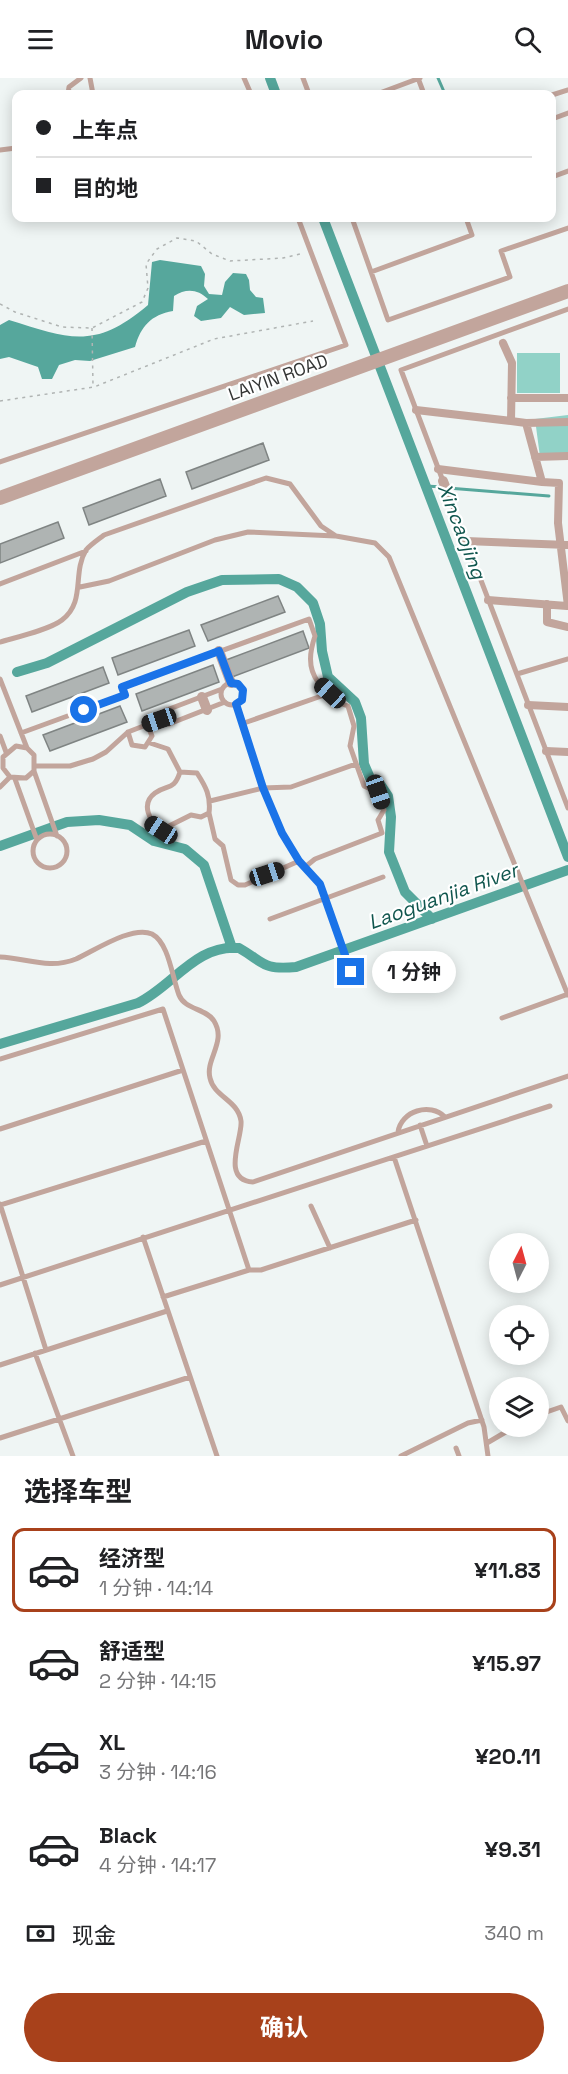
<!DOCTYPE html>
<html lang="zh">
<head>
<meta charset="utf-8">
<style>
  :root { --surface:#fff; --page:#f2f2f2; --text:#202124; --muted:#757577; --line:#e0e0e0; --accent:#a8411b }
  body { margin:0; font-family:"Space Grotesk","Noto Sans SC",sans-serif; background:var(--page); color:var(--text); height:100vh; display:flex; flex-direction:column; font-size:22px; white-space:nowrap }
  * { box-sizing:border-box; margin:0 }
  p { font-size:20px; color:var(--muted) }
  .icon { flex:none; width:33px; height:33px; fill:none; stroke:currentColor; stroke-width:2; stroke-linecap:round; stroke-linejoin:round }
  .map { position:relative; height:1378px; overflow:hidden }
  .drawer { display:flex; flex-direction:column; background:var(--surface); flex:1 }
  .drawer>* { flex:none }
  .hud { position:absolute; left:12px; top:12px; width:544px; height:132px; border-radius:12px; box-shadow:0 3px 15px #0003; display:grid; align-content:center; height:132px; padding:0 24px; background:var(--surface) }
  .needle { width:39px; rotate:6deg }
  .buttons { position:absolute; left:489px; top:1155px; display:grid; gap:12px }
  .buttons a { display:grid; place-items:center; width:60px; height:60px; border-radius:50%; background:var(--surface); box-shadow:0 3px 15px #0003; font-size:30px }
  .end { position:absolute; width:27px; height:27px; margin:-14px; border:8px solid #1a73e8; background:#fff; box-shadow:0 0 0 3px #fff }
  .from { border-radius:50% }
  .bubble { position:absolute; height:42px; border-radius:21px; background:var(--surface); box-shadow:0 3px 15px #0003; font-size:20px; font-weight:700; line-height:42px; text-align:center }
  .car { position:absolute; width:18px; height:36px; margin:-18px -9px; border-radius:8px; box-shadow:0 0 4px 2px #0007; background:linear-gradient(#222 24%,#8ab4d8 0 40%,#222 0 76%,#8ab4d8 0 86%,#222 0) }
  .hud b { display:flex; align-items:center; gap:21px; height:57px; font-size:22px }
  .hud b+b { border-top:2px solid var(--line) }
  .hud i { width:15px; height:15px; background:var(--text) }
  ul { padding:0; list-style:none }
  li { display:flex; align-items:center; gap:18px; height:84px; margin:0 12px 9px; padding:0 12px; border:3px solid transparent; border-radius:12px }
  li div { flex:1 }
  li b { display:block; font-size:22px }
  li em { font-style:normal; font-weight:700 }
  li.selected { border-color:var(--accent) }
  li>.icon { width:54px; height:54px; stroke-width:1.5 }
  h2 { padding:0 24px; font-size:27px; line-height:72px }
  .pay { display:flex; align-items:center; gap:15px; height:66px; padding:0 24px; font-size:22px }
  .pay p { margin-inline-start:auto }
  .action { display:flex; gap:12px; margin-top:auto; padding:12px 24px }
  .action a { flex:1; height:69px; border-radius:36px; background:var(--accent); color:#fff; font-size:24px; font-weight:700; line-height:69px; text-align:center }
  header { display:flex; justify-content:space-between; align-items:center; height:78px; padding:0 24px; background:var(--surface); font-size:27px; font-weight:700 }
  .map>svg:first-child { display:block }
</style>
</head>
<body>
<header><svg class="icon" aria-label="menu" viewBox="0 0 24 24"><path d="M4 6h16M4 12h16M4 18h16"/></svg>Movio<svg class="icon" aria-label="search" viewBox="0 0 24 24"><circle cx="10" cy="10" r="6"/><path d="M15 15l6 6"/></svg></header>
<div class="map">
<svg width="568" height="1378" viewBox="0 0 568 1378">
  <rect width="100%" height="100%" fill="#eff5f4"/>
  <!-- green -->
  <path fill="#91d2c7" d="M517,275H560V315H517Z
    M568,337V375L540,379L535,341Z"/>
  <!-- water -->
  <path fill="#56a79c" d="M160,182L201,188L205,196L204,208L209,216L222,217L225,204L233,195L246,196L249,202L250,212L256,219L263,220L265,235L244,237L230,229L221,240L201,243L194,238L197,228L208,221C198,211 186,210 174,218L173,233C151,237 141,248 135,269L90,283L75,282L59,287L52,301H42L38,289L9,279L0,281V247L9,242C70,261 95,272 148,227L152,184Z"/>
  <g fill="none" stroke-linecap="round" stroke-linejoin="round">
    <!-- stream -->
    <path stroke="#56a79c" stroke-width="3" d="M438,0L445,16
      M426,408L442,409
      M448,410L549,418"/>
    <!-- canal -->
    <path stroke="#56a79c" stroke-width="10" d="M270,0L276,16
      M323,140L568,779
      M17,594L47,585L187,514L222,502L279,501L297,509L313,525L320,546L322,573L328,599L355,624L361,640L364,686L370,700L380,706L388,718L391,739L389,774L405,814L432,841
      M0,768L67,744L99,742L130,747L154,763L185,771L204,787L232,870
      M0,966L138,925C173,908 196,866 239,870C265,885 262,892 296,889L568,792"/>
  </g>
  <!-- building -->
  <path fill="#afb4b3" stroke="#7f8483" stroke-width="1.5" d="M263,365L269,382L192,411L186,394Z
    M160,401L166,418L89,447L83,430Z
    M58,444L64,460L0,485V466Z
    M278,518L285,534L208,563L201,547Z
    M189,552L195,568L118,597L112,580Z
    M303,553L309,570L232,599L226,582Z
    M213,587L219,604L142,633L136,616Z
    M103,589L109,605L32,634L26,618Z
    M120,628L127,644L50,673L43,657Z"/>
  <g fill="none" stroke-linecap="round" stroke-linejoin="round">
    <!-- path -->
    <path stroke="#b0b4b3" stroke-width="1.5" stroke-dasharray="3 4.5" stroke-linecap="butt" d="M0,226L15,234L62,249L92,250L142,224L148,210L146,186L157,171L177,160L196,163L212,176L230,183L283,180L300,176
      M92,250L93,308
      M0,323L94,309L214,261L313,243"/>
    <!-- service -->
    <path stroke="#c2a59c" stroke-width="5" d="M90,0L93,16
      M244,0L251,16
      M303,0L309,16
      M418,0L424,16
      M68,16L69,9L81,0
      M377,16L420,0
      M552,17L568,12
      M552,41L568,35
      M0,72L16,70
      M552,99L568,93
      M352,140L388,242L510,199L501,173L568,150
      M371,194L472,157L466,140
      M0,384L346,267L298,140
      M443,403L401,292L568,231
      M448,416L568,730
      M0,506L86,473
      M80,509L109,503L215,462L248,454L335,458
      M0,564C17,559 49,552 62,542C86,524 72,495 86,472C90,467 99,461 104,457L266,400L290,406L321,448L336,458L375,465L389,479L568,917
      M517,596L568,581
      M0,601L27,670
      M221 616a11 11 0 1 1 22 0a11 11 0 1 1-22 0Z
      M236,626L263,710L282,755L299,783L320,806L351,894
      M159,642L164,633L222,611
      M244,645L330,615
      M128,654L132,667L145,669L152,658L147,646
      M21,655L125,617L122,609L309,541L315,558C310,573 307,589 318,604C323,612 330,614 333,623L348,628L354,648L350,668L364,708L377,714L384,732L378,742L382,755L315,781L305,789
      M0,658L6,674
      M150,665L168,671L180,694C174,713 168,706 155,715C140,726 150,744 161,752L191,737L201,739L209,735C211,718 206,709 197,695L180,694
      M36,688H70L93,681L106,674L128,654L159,642L169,646L225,624
      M34,693L26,700L10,699L3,690V679L16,668L27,670L34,677V693L57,758
      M15,701L37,762
      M0,709L10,699
      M210,723L263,710L291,709L356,686
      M209,735L215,761L223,768L231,802L238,807H245L299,783
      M33 773a17 17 0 1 1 34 0a17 17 0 1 1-34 0Z
      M270,841L383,799
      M0,879C26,880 49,892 76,881C94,873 132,847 152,856C169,865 172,899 179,917C185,932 206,930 214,943C227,964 205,981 210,1000C214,1019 238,1022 241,1043C243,1059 220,1102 253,1104L568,998
      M502,940L568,916
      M0,981L163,931L249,1192L163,1219
      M420,1047L427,1068
      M0,1051L183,992
      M398,1054C401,1033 430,1024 445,1039
      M394,1079L484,1349L488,1378
      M0,1126L46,1272
      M0,1127L206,1063
      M311,1128L330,1170
      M143,1159L217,1378
      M249,1192H261L416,1142
      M0,1207L550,1028
      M35,1275L73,1378
      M0,1287L167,1233
      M538,1337L561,1329L568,1343
      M0,1360L190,1299
      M487,1365L516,1348
      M456,1370L459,1378
      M401,1378L468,1345L482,1342"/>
    <!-- pedestrian -->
    <path stroke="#c2a59c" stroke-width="8" d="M503,265L512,285L511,343L526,345L542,404L559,405L558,445L568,528
      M511,320H568
      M416,332L511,343
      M526,345L568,344
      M535,379L568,378
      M438,391L542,404
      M466,463L568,467
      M488,522L567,528
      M547,526V544L568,549
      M528,627L568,629
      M546,673L568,674"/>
    <!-- minor -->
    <path stroke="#c2a59c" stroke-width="10" d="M443,403L448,416
      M219,573L231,605
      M202,619L207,632"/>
    <!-- tertiary -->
    <path stroke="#c2a59c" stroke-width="14" d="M0,420L568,213"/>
  </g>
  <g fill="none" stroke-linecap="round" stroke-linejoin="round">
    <!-- route -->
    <path stroke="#1a73e8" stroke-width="8" d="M84,632L125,617L122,609L219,573L231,605L238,606L243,612L242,622L236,626L263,710L282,755L299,783L320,806L351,894"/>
  </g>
  <g text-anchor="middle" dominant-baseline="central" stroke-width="4.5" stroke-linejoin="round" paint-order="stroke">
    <!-- street labels -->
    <g font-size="18" fill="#343635" stroke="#fff">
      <text transform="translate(278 299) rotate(-20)">LAIYIN ROAD</text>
    </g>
    <!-- water labels -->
    <g font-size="20" font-style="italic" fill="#10564e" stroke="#fff">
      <text transform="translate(462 453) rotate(69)">Xincaojing</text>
      <text transform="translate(443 818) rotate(-20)">Laoguanjia River</text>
    </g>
  </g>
</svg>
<div class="buttons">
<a><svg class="needle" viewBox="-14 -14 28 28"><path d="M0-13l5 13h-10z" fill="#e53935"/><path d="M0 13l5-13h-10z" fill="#757577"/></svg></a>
<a><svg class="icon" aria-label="locate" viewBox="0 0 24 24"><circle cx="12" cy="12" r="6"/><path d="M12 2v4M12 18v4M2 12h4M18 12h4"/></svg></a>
<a><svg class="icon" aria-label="layers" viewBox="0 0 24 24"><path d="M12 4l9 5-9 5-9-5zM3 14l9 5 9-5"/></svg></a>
</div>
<i class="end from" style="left:84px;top:632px"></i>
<i class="end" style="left:351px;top:894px"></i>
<div class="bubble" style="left:372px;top:873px;width:84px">1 分钟</div>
<i class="car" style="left:330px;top:615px;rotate:312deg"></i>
<i class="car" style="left:159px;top:642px;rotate:251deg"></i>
<i class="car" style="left:378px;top:714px;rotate:161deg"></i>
<i class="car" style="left:161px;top:752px;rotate:303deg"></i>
<i class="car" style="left:267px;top:796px;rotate:72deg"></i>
<div class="hud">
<b><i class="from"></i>上车点</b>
<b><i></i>目的地</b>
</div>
</div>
<section class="drawer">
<h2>选择车型</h2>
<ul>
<li class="selected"><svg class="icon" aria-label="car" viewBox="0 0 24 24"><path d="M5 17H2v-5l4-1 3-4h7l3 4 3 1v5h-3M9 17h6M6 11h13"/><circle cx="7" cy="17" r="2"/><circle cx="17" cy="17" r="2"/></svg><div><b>经济型</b><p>1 分钟 · 14:14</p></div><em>¥11.83</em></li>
<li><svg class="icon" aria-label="car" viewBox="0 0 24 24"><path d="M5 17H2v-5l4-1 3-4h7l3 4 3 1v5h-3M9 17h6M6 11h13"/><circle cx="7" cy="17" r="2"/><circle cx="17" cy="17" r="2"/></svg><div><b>舒适型</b><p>2 分钟 · 14:15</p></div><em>¥15.97</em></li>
<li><svg class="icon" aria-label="car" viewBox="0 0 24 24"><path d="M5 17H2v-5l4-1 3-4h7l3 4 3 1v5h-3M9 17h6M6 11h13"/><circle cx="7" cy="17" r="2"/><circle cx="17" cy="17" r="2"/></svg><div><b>XL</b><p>3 分钟 · 14:16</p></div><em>¥20.11</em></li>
<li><svg class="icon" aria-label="car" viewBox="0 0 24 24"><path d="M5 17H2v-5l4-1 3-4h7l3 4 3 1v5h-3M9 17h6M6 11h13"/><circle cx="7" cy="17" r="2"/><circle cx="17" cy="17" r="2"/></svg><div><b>Black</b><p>4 分钟 · 14:17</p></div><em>¥9.31</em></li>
</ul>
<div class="pay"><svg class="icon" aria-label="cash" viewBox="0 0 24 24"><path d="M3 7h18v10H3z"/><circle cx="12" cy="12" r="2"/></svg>现金<p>340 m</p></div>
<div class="action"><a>确认</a></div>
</section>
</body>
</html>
